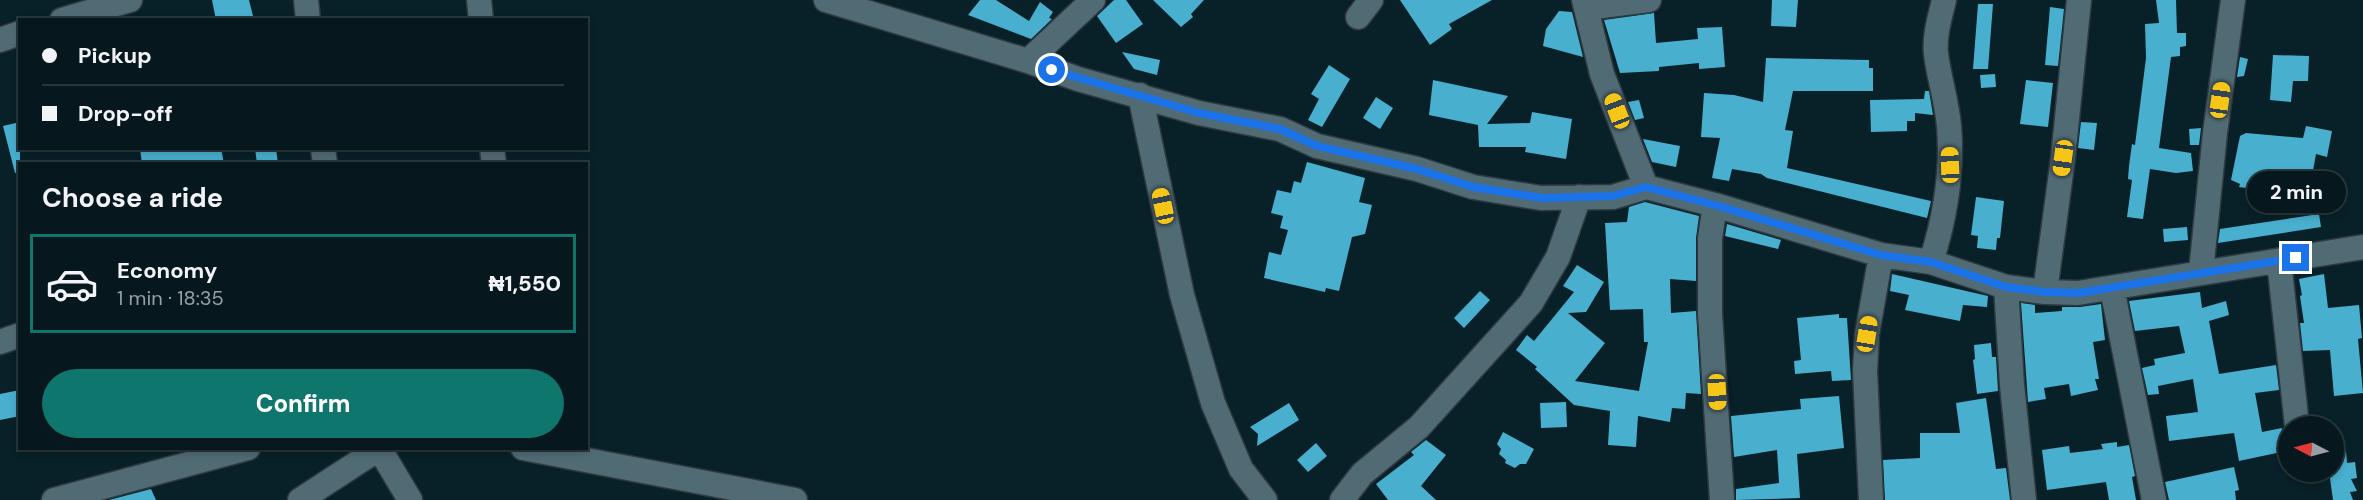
<!DOCTYPE html>
<html lang="en">
<head>
<meta charset="utf-8">
<style>
  :root { --surface:#06181e; --page:#14252b; --text:#f1f3f6; --muted:#98a0a4; --line:#27373c; --accent:#0f766e }
  body { margin:0; font-family:"DM Sans",sans-serif; background:var(--page); color:var(--text); height:100vh; display:flex; flex-direction:column; font-size:22px; white-space:nowrap }
  * { box-sizing:border-box; margin:0 }
  p { font-size:20px; color:var(--muted) }
  .icon { flex:none; width:33px; height:33px; fill:none; stroke:currentColor; stroke-width:2; stroke-linecap:round; stroke-linejoin:round }
  .map { position:relative; flex:1; overflow:hidden }
  .panel { position:absolute; left:18px; top:162px; width:570px; height:288px; display:flex; flex-direction:column; background:var(--surface); border-radius:0px; box-shadow:0 3px 9px #0003,0 0 0 2px var(--line) }
  .panel>* { flex:none }
  .hud { position:absolute; left:18px; top:18px; width:570px; height:132px; border-radius:0px; box-shadow:0 3px 9px #0003,0 0 0 2px var(--line); display:grid; align-content:center; height:132px; padding:0 24px; background:var(--surface) }
  .needle { width:39px; rotate:276deg }
  .buttons { position:absolute; left:2278px; top:416px; display:grid; gap:12px }
  .buttons a { display:grid; place-items:center; width:66px; height:66px; border-radius:50%; background:var(--surface); box-shadow:0 3px 9px #0003,0 0 0 2px var(--line); font-size:30px }
  .end { position:absolute; width:27px; height:27px; margin:-14px; border:8px solid #1a73e8; background:#fff; box-shadow:0 0 0 3px #fff }
  .from { border-radius:50% }
  .bubble { position:absolute; height:42px; border-radius:21px; background:var(--surface); box-shadow:0 3px 9px #0003,0 0 0 2px var(--line); font-size:20px; font-weight:800; line-height:42px; text-align:center }
  .car { position:absolute; width:18px; height:36px; margin:-18px -9px; border-radius:8px; box-shadow:0 0 4px 2px #0007; background:linear-gradient(#f5c518 24%,#345 0 40%,#f5c518 0 76%,#345 0 86%,#f5c518 0) }
  .hud b { display:flex; align-items:center; gap:21px; height:57px; font-size:22px }
  .hud b+b { border-top:2px solid var(--line) }
  .hud i { width:15px; height:15px; background:var(--text) }
  ul { padding:0; list-style:none }
  li { display:flex; align-items:center; gap:18px; height:99px; margin:0 12px 9px; padding:0 12px; border:3px solid var(--line); border-radius:0px }
  li div { flex:1 }
  li b { display:block; font-size:22px }
  li em { font-style:normal; font-weight:800 }
  li.active { border-color:var(--accent) }
  li>.icon { width:54px; height:54px; stroke-width:1.5 }
  h2 { padding:0 24px; font-size:27px; line-height:72px }
  .action { display:flex; gap:12px; margin-top:auto; padding:12px 24px }
  .action a { flex:1; height:69px; border-radius:36px; background:var(--accent); color:#fff; font-size:24px; font-weight:800; line-height:69px; text-align:center }
  .map>svg:first-child { display:block }
</style>
</head>
<body>
<div class="map">
<svg width="2363" height="500" viewBox="0 0 2363 500">
  <rect width="100%" height="100%" fill="#082028"/>
  <!-- building -->
  <path fill="#49afcf" d="M212,0H249L254,20H216Z
    M980,0H996L1029,21L1040,2L1053,12L1049,18L1052,19L1031,39L968,15Z
    M1114,0H1126L1143,24L1116,43L1097,16Z
    M1153,0H1204L1191,14L1193,17L1181,27Z
    M1400,0H1492L1449,24L1452,29L1430,45Z
    M1772,0H1798L1796,27L1771,26Z
    M2156,0H2176L2177,33H2186V46L2180,47V56L2171,57L2159,148L2191,153L2193,171L2176,173L2150,169L2143,219L2127,217L2132,180L2128,179L2129,166L2132,144L2135,145L2146,58L2145,24L2159,23Z
    M1978,4H1993L1988,69H1973Z
    M2050,7L2064,9L2058,66L2045,65Z
    M1559,11L1572,12L1583,57L1543,46L1546,29Z
    M1654,13L1656,43L1698,39L1697,28L1722,27L1725,67L1699,69V63L1659,67V71L1620,73L1604,20Z
    M1122,52L1160,60L1157,75L1134,69Z
    M2273,55L2309,56L2308,81H2293L2291,102L2270,100Z
    M2240,57L2248,59L2244,76L2237,77Z
    M1766,58L1869,60V68H1873V91H1793L1785,130L1793,131L1787,168L1931,201L1927,218L1767,178L1761,174L1732,169L1729,181L1712,178L1720,138L1701,137L1704,93L1734,95L1763,102Z
    M1329,65L1350,79L1322,127L1308,120L1319,99L1311,94Z
    M1995,74L1996,87L1981,88L1980,75Z
    M1433,80L1508,96L1487,124L1530,123L1532,112L1572,119L1566,159L1525,152L1526,147H1479L1478,125L1429,115Z
    M2026,80L2053,83L2048,127L2020,124Z
    M1925,91H1929L1933,115L1915,113V121H1907V131L1871,132L1870,100L1924,99Z
    M1376,97L1393,108L1380,129L1363,118Z
    M1639,100L1644,118L1635,120L1628,102Z
    M20,122V172L15,173L3,126Z
    M2081,122L2097,123L2094,150L2078,148Z
    M2306,126L2332,131L2327,157L2316,154L2311,182L2329,185L2326,199L2239,187L2240,184L2231,180L2240,136L2246,133L2303,138Z
    M2201,128L2199,145H2190L2189,129Z
    M1643,139L1680,146L1676,167L1652,162Z
    M140,148H221L224,164H142Z
    M255,148H276L278,164H257Z
    M1307,162L1365,178L1359,202L1372,205L1365,234L1352,237L1339,291L1326,288L1325,292L1264,278L1269,252L1281,255L1288,230L1280,228L1283,216L1271,213L1277,190L1291,193L1294,181L1301,183Z
    M1976,197L2004,201L2000,238H1997L1996,250L1977,248L1978,236L1971,235Z
    M1645,202L1699,216L1696,238V281L1670,279L1671,313L1696,311L1701,394L1686,393L1685,409L1672,408L1670,422L1638,416L1636,447L1608,445L1610,411L1574,405L1535,369L1537,367L1516,350L1527,335L1534,341L1574,292L1563,286L1577,265L1604,282L1586,312L1568,313L1605,343L1575,381L1639,391L1648,342H1644L1643,309L1610,310L1605,223L1627,222L1629,207Z
    M2319,214L2321,227L2218,243L2220,229Z
    M1727,224L1781,240L1778,249L1725,236Z
    M2187,227L2188,240L2164,242L2163,229Z
    M1892,274L1988,296L1987,307L1963,305L1960,321L1905,310L1909,295L1890,291Z
    M2324,274L2328,308L2359,305L2362,338L2358,339L2363,393L2334,396L2330,350L2303,351L2300,323H2304L2300,296L2302,295L2299,279Z
    M1480,291L1490,300L1464,328L1454,318Z
    M2200,292L2202,308L2226,301L2229,315L2209,321L2219,374L2276,365L2279,390L2255,393L2262,432L2282,428L2286,451L2239,461L2234,433L2169,441L2166,416L2198,412L2193,379L2158,386L2159,394L2148,395L2142,368L2155,365L2154,359L2185,353L2179,326L2135,331L2129,301Z
    M2021,303L2035,305V313L2062,311V307H2080L2101,304L2105,340L2093,342L2099,379H2095L2098,390L2071,396L2069,384L2044,388L2046,399L2028,402Z
    M1839,314V318H1847L1851,380L1832,381L1831,371L1795,374L1794,361L1801,360L1797,318Z
    M1991,343L1992,357H1996L1998,391L1977,394L1973,360L1975,359L1974,345Z
    M20,390V416L0,420V394Z
    M1839,396L1844,448L1797,454L1800,498L1736,500V489L1779,483L1777,450L1734,457L1731,416L1801,409L1800,399Z
    M1986,398L1996,469L2006,468L2010,500H1885L1883,460L1920,458V433H1960L1956,403Z
    M1566,402L1567,427L1541,428L1540,403Z
    M1289,403L1299,420L1257,446L1258,434L1250,427Z
    M1503,432L1534,449L1526,464H1520L1515,468L1505,463L1506,460L1499,454L1501,449L1497,444Z
    M1426,440L1446,455L1421,486L1436,500H1388L1376,484L1414,455L1411,452Z
    M2117,442V447L2129,445L2135,476L2132,477L2136,500H2109L2106,482L2047,490L2042,450L2069,446L2070,453L2103,449L2101,444Z
    M1316,443L1327,456L1308,472L1297,460Z
    M2346,451L2347,463L2355,462L2357,478L2351,479L2357,491L2350,492L2353,500H2333L2329,471H2334V452Z
    M2234,467L2239,490L2235,491L2236,500H2169L2165,482Z
    M151,489L156,500H109Z"/>
  <g fill="none" stroke-linecap="round" stroke-linejoin="round">
    <defs>
      <path id="minor" d="M306,0L308,20
        M479,0L481,20
        M826,0L1028,61L1078,79L1199,113L1280,129L1317,146L1417,169L1473,187L1541,198L1613,197L1646,187L1715,205L1881,255L1931,262L2006,287L2045,292L2078,293L2363,247
        M1584,0L1602,74L1646,187
        M1586,8L1649,0
        M1358,17L1371,0
        M62,20L130,0
        M0,40L20,33
        M1028,61L1093,0
        M1140,95L1182,295L1213,403L1241,469L1265,500
        M323,148L325,164
        M492,148L494,164
        M1715,205L1710,238V314L1722,500
        M2279,261L2297,426
        M1931,262C1945,218 1953,173 1949,126C1947,102 1939,78 1936,54C1934,36 1940,17 1944,0
        M2201,272L2215,133L2233,0
        M2006,287L2012,385L2024,500
        M2112,288L2154,500
        M2045,292L2063,158L2079,0
        M0,342L20,335
        M379,448L410,500
        M523,448L795,500
        M54,500L248,448
        M300,500L380,448
        M1342,500L1362,474L1419,427L1531,303L1558,257L1579,197
        M1871,500L1865,371L1867,334L1881,255"/>
    </defs>
    <!-- minor casing -->
    <use href="#minor" stroke="#2e3940" stroke-width="27"/>
    <!-- minor -->
    <use href="#minor" stroke="#516b74" stroke-width="24"/>
  </g>
  <g fill="none" stroke-linecap="round" stroke-linejoin="round">
    <!-- route -->
    <path stroke="#1a73e8" stroke-width="8" d="M1052,70L1199,113L1280,129L1317,146L1417,169L1473,187L1542,198L1613,196L1646,187L1715,205L1881,255L1931,262L2006,287L2045,292L2078,293L2296,258"/>
  </g>
</svg>
<div class="buttons">
<a><svg class="needle" viewBox="-14 -14 28 28"><path d="M0-13l5 13h-10z" fill="#e53935"/><path d="M0 13l5-13h-10z" fill="#98a0a4"/></svg></a>
</div>
<i class="end from" style="left:1052px;top:70px"></i>
<i class="end" style="left:2296px;top:258px"></i>
<div class="bubble" style="left:2247px;top:171px;width:99px">2 min</div>
<i class="car" style="left:2220px;top:100px;rotate:8deg"></i>
<i class="car" style="left:1617px;top:111px;rotate:339deg"></i>
<i class="car" style="left:2063px;top:158px;rotate:188deg"></i>
<i class="car" style="left:1950px;top:165px;rotate:358deg"></i>
<i class="car" style="left:1163px;top:206px;rotate:348deg"></i>
<i class="car" style="left:1867px;top:334px;rotate:9deg"></i>
<i class="car" style="left:1717px;top:392px;rotate:177deg"></i>
<div class="hud">
<b><i class="from"></i>Pickup</b>
<b><i></i>Drop-off</b>
</div>
<section class="panel">
<h2>Choose a ride</h2>
<ul>
<li class="active"><svg class="icon" aria-label="car" viewBox="0 0 24 24"><path d="M5 17H2v-5l4-1 3-4h7l3 4 3 1v5h-3M9 17h6M6 11h13"/><circle cx="7" cy="17" r="2"/><circle cx="17" cy="17" r="2"/></svg><div><b>Economy</b><p>1 min · 18:35</p></div><em>₦1,550</em></li>
</ul>
<div class="action"><a>Confirm</a></div>
</section>
</div>
</body>
</html>
